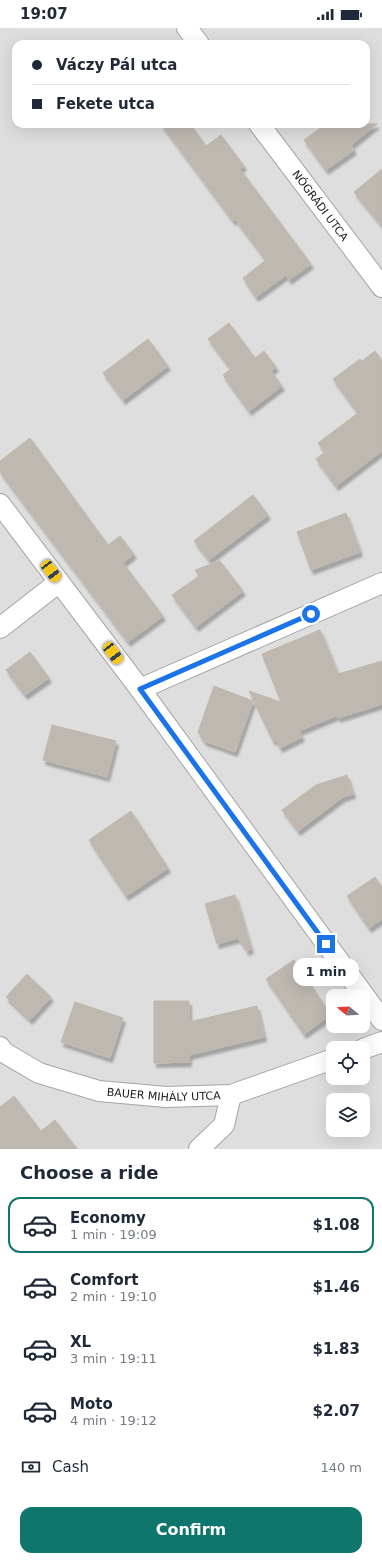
<!DOCTYPE html>
<html lang="en">
<head>
<meta charset="utf-8">
<style>
  :root { --surface:#fff; --page:#f2f2f3; --text:#1f2937; --muted:#747a83; --line:#e0e1e3; --accent:#0f766e }
  body { margin:0; font-family:"DejaVu Sans",sans-serif; background:var(--page); color:var(--text); height:100vh; display:flex; flex-direction:column; font-size:15px; white-space:nowrap }
  * { box-sizing:border-box; margin:0 }
  p { font-size:13px; color:var(--muted) }
  .icon { flex:none; width:22px; height:22px; fill:none; stroke:currentColor; stroke-width:2; stroke-linecap:round; stroke-linejoin:round }
  .map { position:relative; height:1121px; overflow:hidden }
  .drawer { display:flex; flex-direction:column; background:var(--surface); flex:1 }
  .drawer>* { flex:none }
  .hud { position:absolute; left:12px; top:12px; width:358px; height:88px; border-radius:12px; box-shadow:0 4px 16px #0002; display:grid; align-content:center; height:88px; padding:0 20px; background:var(--surface) }
  .needle { width:26px; rotate:288deg }
  .fabs { position:absolute; left:326px; top:961px; display:grid; gap:8px }
  .fabs a { display:grid; place-items:center; width:44px; height:44px; border-radius:8px; background:var(--surface); box-shadow:0 4px 16px #0002; font-size:20px }
  .end { position:absolute; width:18px; height:18px; margin:-9px; border:5px solid #1a73e8; background:#fff; box-shadow:0 0 0 2px #fff }
  .from { border-radius:50% }
  .bubble { position:absolute; height:28px; border-radius:12px; background:var(--surface); box-shadow:0 4px 16px #0002; font-size:13px; font-weight:700; line-height:28px; text-align:center }
  .car { position:absolute; width:12px; height:24px; margin:-12px -6px; border-radius:5px; box-shadow:0 0 3px 1px #0007; background:linear-gradient(#f5c518 24%,#345 0 40%,#f5c518 0 76%,#345 0 86%,#f5c518 0) }
  .hud b { display:flex; align-items:center; gap:14px; height:38px; font-size:15px }
  .hud b+b { border-top:1px solid var(--line) }
  .hud i { width:10px; height:10px; background:var(--text) }
  ul { padding:0; list-style:none }
  li { display:flex; align-items:center; gap:12px; height:56px; margin:0 8px 6px; padding:0 12px; border:2px solid transparent; border-radius:12px }
  li div { flex:1 }
  li b { display:block; font-size:15px }
  li em { font-style:normal; font-weight:700 }
  li.selected { border-color:var(--accent) }
  li>.icon { width:36px; height:36px; stroke-width:1.5 }
  h2 { padding:0 20px; font-size:18px; line-height:48px }
  .pay { display:flex; align-items:center; gap:10px; height:44px; padding:0 20px; font-size:15px }
  .pay p { margin-inline-start:auto }
  .cta { display:flex; gap:8px; margin-top:auto; padding:8px 20px }
  .cta a { flex:1; height:46px; border-radius:12px; background:var(--accent); color:#fff; font-size:16px; font-weight:700; line-height:46px; text-align:center }
  .status { display:flex; justify-content:space-between; align-items:center; height:28px; padding:0 20px; background:var(--surface); direction:ltr }
  .status svg { height:11px; fill:currentColor }
  .map>svg:first-child { display:block }
</style>
</head>
<body>
<div class="status"><b>19:07</b><svg viewBox="0 0 49 12"><path d="M0 12V9h3v3zM5 12V6h3v6zM10 12V3h3v9zM15 12V0h3v12zM26 1h20v11H26zM47 4h2v5h-2z"/></svg></div>
<div class="map">
<svg width="382" height="1121" viewBox="0 0 382 1121">
  <defs>
    <filter id="shadow"><feDropShadow dx="2.5" dy="4.5" stdDeviation="1" flood-color="#0004"/></filter>
  </defs>
  <rect width="100%" height="100%" fill="#f1eee9"/>
  <!-- residential -->
  <path fill="#dfdede" fill-rule="evenodd" d="M0,0H382V1121H0ZM16,16H366V96H16ZM333,968H363V998H333ZM333,1020H363V1050H333ZM333,1072H363V1102H333Z"/>
  <!-- building -->
  <path fill="#beb8b1" stroke="#c1b7ac" filter="url(#shadow)" d="M161,96H190L206,118L221,107L244,138L240,141L311,236L289,252L286,247L256,269L243,250L266,232L235,191L233,193Z
    M326,96H377L351,117L354,122L326,142L304,112Z
    M382,141V198L354,164Z
    M229,295L255,330L264,323L276,339L271,343L282,358L249,383L223,347L231,341L208,311Z
    M148,311L168,338L123,372L103,345Z
    M375,323L382,333V423L336,458L316,431L325,424L318,415L358,385L333,351L360,331L362,333Z
    M30,410L108,517L120,508L134,526L123,535L163,588L128,614L0,444V433Z
    M253,467L268,487L209,532L194,513Z
    M346,485L360,524L311,542L297,504Z
    M220,533L243,563L196,599L172,567L199,548L195,542Z
    M320,602L338,646L382,633V676L338,690V687L299,703L302,709L280,720L276,712L273,713L249,663L281,674L262,626Z
    M30,624L49,650L25,667L6,642Z
    M214,658L253,673L235,724L204,713L198,704Z
    M52,697L116,713L107,749L43,732Z
    M347,747L353,766L343,769L298,803L282,782L316,757Z
    M131,783L168,840L126,868L89,812Z
    M375,849L382,859V891L369,900L347,868Z
    M235,867L251,921L247,923L238,910L217,916L205,876Z
    M294,932L331,987L304,1006L266,951Z
    M27,946L51,969L30,992L6,969Z
    M154,973H189V994L257,978L264,1009L189,1027V1034L154,1035Z
    M75,974L123,990L110,1030L61,1014Z
    M14,1068L41,1103L55,1092L77,1121H0V1079Z"/>
  <g fill="none" stroke-linecap="round" stroke-linejoin="round">
    <defs>
      <g id="minor">
        <path d="M187,0L199,16"/>
        <path id="s1" d="M259,96L382,259"/>
        <path d="M0,476L140,661L382,992"/>
        <path d="M0,600L59,554"/>
        <path d="M140,661L382,555"/>
        <path id="s2" d="M0,1019L3,1024L39,1045L99,1063L166,1069L231,1067L333,1031"/>
        <path d="M363,1021L382,1014"/>
        <path d="M199,1121L224,1097L231,1067"/>
      </g>
    </defs>
    <!-- minor casing -->
    <use href="#minor" stroke="#a5a5a5" stroke-width="22"/>
    <!-- minor -->
    <use href="#minor" stroke="#fff" stroke-width="20"/>
  </g>
  <g fill="none" stroke-linecap="round" stroke-linejoin="round">
    <!-- route -->
    <path stroke="#1a73e8" stroke-width="5" d="M311,586L140,661L326,916"/>
  </g>
  <g text-anchor="middle" dominant-baseline="central" stroke-width="3" stroke-linejoin="round" paint-order="stroke">
    <!-- street labels -->
    <g font-size="11" fill="#212121" stroke="#fff">
      <text stroke="none"><textPath href="#s1" startOffset="102">NÓGRÁDI UTCA</textPath></text>
      <text stroke="none"><textPath href="#s2" startOffset="175">BAUER MIHÁLY UTCA</textPath></text>
    </g>
  </g>
</svg>
<div class="fabs">
<a><svg class="needle" viewBox="-14 -14 28 28"><path d="M0-13l5 13h-10z" fill="#e53935"/><path d="M0 13l5-13h-10z" fill="#747a83"/></svg></a>
<a><svg class="icon" aria-label="locate" viewBox="0 0 24 24"><circle cx="12" cy="12" r="6"/><path d="M12 2v4M12 18v4M2 12h4M18 12h4"/></svg></a>
<a><svg class="icon" aria-label="layers" viewBox="0 0 24 24"><path d="M12 4l9 5-9 5-9-5zM3 14l9 5 9-5"/></svg></a>
</div>
<i class="end from" style="left:311px;top:586px"></i>
<i class="end" style="left:326px;top:916px"></i>
<div class="bubble" style="left:293px;top:930px;width:66px">1 min</div>
<i class="car" style="left:51px;top:543px;rotate:143deg"></i>
<i class="car" style="left:113px;top:625px;rotate:143deg"></i>
<div class="hud">
<b><i class="from"></i>Váczy Pál utca</b>
<b><i></i>Fekete utca</b>
</div>
</div>
<section class="drawer">
<h2>Choose a ride</h2>
<ul>
<li class="selected"><svg class="icon" aria-label="car" viewBox="0 0 24 24"><path d="M5 17H2v-5l4-1 3-4h7l3 4 3 1v5h-3M9 17h6M6 11h13"/><circle cx="7" cy="17" r="2"/><circle cx="17" cy="17" r="2"/></svg><div><b>Economy</b><p>1 min · 19:09</p></div><em>$1.08</em></li>
<li><svg class="icon" aria-label="car" viewBox="0 0 24 24"><path d="M5 17H2v-5l4-1 3-4h7l3 4 3 1v5h-3M9 17h6M6 11h13"/><circle cx="7" cy="17" r="2"/><circle cx="17" cy="17" r="2"/></svg><div><b>Comfort</b><p>2 min · 19:10</p></div><em>$1.46</em></li>
<li><svg class="icon" aria-label="car" viewBox="0 0 24 24"><path d="M5 17H2v-5l4-1 3-4h7l3 4 3 1v5h-3M9 17h6M6 11h13"/><circle cx="7" cy="17" r="2"/><circle cx="17" cy="17" r="2"/></svg><div><b>XL</b><p>3 min · 19:11</p></div><em>$1.83</em></li>
<li><svg class="icon" aria-label="car" viewBox="0 0 24 24"><path d="M5 17H2v-5l4-1 3-4h7l3 4 3 1v5h-3M9 17h6M6 11h13"/><circle cx="7" cy="17" r="2"/><circle cx="17" cy="17" r="2"/></svg><div><b>Moto</b><p>4 min · 19:12</p></div><em>$2.07</em></li>
</ul>
<div class="pay"><svg class="icon" aria-label="cash" viewBox="0 0 24 24"><path d="M3 7h18v10H3z"/><circle cx="12" cy="12" r="2"/></svg>Cash<p>140 m</p></div>
<div class="cta"><a>Confirm</a></div>
</section>
</body>
</html>
